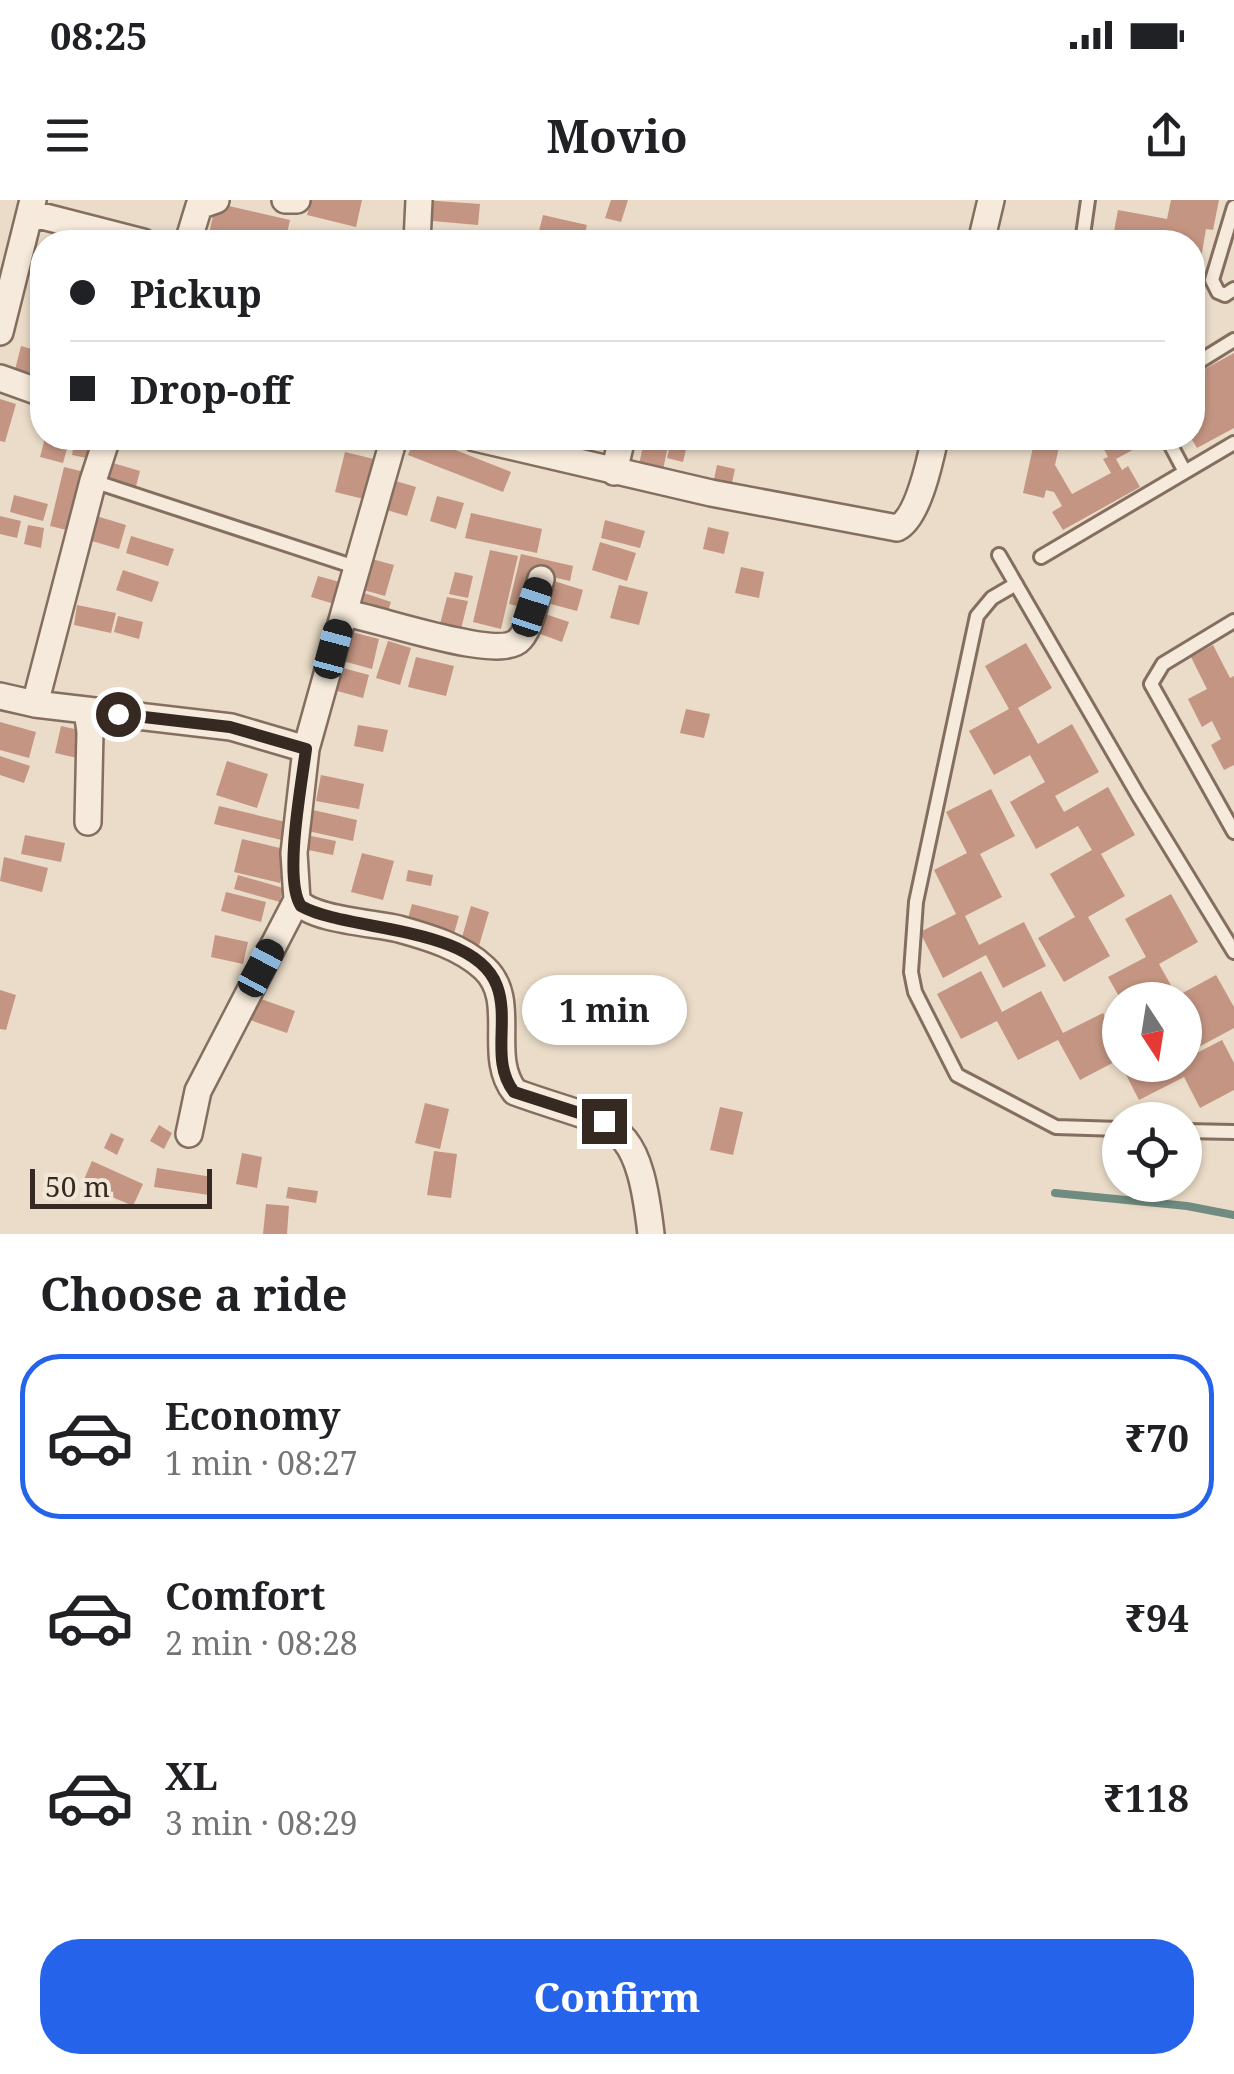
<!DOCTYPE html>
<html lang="en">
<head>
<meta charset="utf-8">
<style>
  :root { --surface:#fff; --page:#f2f2f2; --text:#202124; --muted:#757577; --line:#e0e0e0; --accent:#2563eb }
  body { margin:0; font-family:"Noto Serif",serif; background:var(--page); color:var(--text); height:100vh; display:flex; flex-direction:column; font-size:38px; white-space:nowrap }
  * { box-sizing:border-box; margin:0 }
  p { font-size:32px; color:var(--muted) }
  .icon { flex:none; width:55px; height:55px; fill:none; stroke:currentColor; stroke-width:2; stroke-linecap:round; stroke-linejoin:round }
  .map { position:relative; height:1034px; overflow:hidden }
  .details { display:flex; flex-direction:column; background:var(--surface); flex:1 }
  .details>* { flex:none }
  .guide { position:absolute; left:30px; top:30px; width:1175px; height:220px; border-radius:40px; box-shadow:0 2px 8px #0004; display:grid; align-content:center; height:220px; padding:0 40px; background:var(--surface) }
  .needle { width:65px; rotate:168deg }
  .buttons { position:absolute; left:1102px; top:782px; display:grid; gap:20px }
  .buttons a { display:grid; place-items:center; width:100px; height:100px; border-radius:50%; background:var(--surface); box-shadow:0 2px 8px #0004; font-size:50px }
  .scale { position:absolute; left:30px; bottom:25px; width:182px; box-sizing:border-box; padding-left:10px; border:5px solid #362921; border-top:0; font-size:28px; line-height:35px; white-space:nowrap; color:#362921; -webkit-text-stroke:8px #f2e7d7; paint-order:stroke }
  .end { position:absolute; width:45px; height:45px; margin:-22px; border:12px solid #362921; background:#fff; box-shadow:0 0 0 5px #fff }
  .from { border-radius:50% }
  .bubble { position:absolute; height:70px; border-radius:35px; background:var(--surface); box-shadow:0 2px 8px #0004; font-size:32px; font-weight:700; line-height:70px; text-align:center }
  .car { position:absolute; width:30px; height:60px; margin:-30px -15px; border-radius:12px; box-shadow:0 0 8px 2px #0007; background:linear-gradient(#222 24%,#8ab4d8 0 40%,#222 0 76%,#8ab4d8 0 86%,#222 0) }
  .guide b { display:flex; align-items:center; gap:35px; height:95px; font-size:38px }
  .guide b+b { border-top:2px solid var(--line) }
  .guide i { width:25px; height:25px; background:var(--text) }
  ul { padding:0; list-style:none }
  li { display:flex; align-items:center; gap:30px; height:165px; margin:0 20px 15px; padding:0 20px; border:5px solid transparent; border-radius:40px }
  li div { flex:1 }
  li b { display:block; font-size:38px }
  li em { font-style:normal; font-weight:700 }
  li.selected { border-color:var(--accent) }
  li>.icon { width:90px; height:90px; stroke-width:1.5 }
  h2 { padding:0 40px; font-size:45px; line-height:120px }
  .cta { display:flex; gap:20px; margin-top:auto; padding:20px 40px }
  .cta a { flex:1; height:115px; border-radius:40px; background:var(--accent); color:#fff; font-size:40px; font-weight:700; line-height:115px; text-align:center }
  .status { display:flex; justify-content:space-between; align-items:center; height:70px; padding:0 50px; background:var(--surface); direction:ltr }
  .status svg { height:28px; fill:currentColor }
  header { display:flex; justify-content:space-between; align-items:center; height:130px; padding:0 40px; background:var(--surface); font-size:45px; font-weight:700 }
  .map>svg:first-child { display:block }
</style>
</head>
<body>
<div class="status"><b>08:25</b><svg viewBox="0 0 49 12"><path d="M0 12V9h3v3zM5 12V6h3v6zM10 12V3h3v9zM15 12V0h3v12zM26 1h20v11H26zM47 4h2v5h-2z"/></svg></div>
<header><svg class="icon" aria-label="menu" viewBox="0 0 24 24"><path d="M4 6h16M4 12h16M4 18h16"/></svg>Movio<svg class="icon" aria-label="share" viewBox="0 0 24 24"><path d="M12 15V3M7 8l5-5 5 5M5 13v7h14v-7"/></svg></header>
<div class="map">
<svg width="1234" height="1034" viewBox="0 0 1234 1034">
  <rect width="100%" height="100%" fill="#eadcc8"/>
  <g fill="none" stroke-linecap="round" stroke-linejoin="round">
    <!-- stream -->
    <path stroke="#708c81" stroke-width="8" d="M1055,993L1187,1006L1234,1015"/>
  </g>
  <!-- building -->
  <path fill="#c49582" d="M311,0H362L356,27L307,15Z
    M423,0L480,4L478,25L421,20Z
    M611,0H628L621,22L605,18Z
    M1171,0H1219L1213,30L1206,29L1196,88H1192V42H1112L1118,10L1167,19Z
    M216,3L290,20L285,42L235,40V42H207Z
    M543,15L587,25L583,42L537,39Z
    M21,146L42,152V186L13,178Z
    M1234,153V228L1197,248L1191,238L1192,176Z
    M0,199L16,204L5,242L0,241Z
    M45,238H70L63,263L40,257Z
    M75,238H101L96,260L72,255Z
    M415,238H425L511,272L503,292L408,255Z
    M672,238H689L683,262L667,258Z
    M1035,238H1061L1055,265L1072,294L1111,273L1103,259L1108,257L1098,238H1136L1140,246L1116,259L1122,270L1128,266L1140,287L1063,330L1052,312L1062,306L1054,292L1046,290L1044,298L1023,293Z
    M644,241L668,246L661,279L637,274Z
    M345,252L378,260L368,300L335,292Z
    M113,263L140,271L135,290L108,282Z
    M717,265L735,269L730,292L712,289Z
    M64,267L89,273L75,332L50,326Z
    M389,279L416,287L407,316L380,308Z
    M14,295L48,304L43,321L10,312Z
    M437,296L464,303L456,329L430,321Z
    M471,313L542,329L537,353L465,338Z
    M93,315L126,325L119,349L85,339Z
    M0,316L21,321L17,338L0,334Z
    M605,320L645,331L640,348L601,338Z
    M28,325L44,328L41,348L24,344Z
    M708,327L729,332L724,354L703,349Z
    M131,336L174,349L168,366L126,353Z
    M600,342L636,353L627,381L592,370Z
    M490,350L518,356L501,429L473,422Z
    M521,354L573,366L570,381L539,374L530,409L509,404Z
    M368,358L394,365L385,396L360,389Z
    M741,367L764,372L759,398L735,393Z
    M123,370L159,382L152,402L116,390Z
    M455,372L473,376L468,398L449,394Z
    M318,376L347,384L341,406L311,397Z
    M554,381L583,390L577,411L547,403Z
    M619,385L648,392L639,425L610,418Z
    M361,392L391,402L385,420L355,410Z
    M447,397L468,401L459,437L438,432Z
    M77,405L116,413L111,433L74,425Z
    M542,413L569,422L562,442L535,432Z
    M118,416L143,422L139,439L114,432Z
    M340,429L379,439L372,469L332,458Z
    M388,441L411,448L400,485L376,478Z
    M1026,443L1052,488L1018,508L1038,544L1072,524L1099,572L1055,596L1064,612L1108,587L1135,635L1101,654L1125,696L1088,717L1110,756L1064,782L1038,738L1075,717L1050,674L1092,650L1078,626L1036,649L1010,602L1045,582L1030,555L994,575L969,531L1009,509L985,466Z
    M1213,445L1230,478L1234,476V565L1224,570L1211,545L1221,539L1212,521L1202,527L1188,499L1207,489L1191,457Z
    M416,457L454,466L446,496L408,487Z
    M332,465L369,475L363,498L326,488Z
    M686,509L710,514L704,538L680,533Z
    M0,522L36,532L29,558L0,550Z
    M358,525L388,530L383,552L354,546Z
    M61,526L88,532L82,559L55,553Z
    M0,556L30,566L24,583L0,575Z
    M227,561L268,574L257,608L216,595Z
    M321,575L364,584L359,609L316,601Z
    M991,589L1015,636L980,654L1002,697L965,716L979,745L1024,722L1046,766L1003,788L986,755L943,778L920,732L956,714L934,670L967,653L946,612Z
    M219,606L290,623L286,641L214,624Z
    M313,610L357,620L353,641L308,631Z
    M25,635L65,643L61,662L21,654Z
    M306,635L336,641L333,655L303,649Z
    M242,639L288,650L280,683L234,672Z
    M362,653L394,661L383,700L351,692Z
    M4,657L48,668L42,692L0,681Z
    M408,670L433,675L431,686L406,681Z
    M238,675L283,688L280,702L234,689Z
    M226,692L266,702L261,722L221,711Z
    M1171,694L1198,742L1159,764L1177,796L1216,775L1234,807V828L1197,848L1185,826V800H1121L1108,777L1146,757L1125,719Z
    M412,704L459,716L453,737L406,725Z
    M471,706L489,712L478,749L460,744Z
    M215,735L248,742L243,764L211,757Z
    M981,771L1002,812L1041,791L1063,833L1103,813L1120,845V859L1080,880L1058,840L1018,860L997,821L961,839L937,794Z
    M0,790L16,795L6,830L0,829Z
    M258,798L295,811L287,833L250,820Z
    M1222,840L1234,863V890L1200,908L1184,877L1139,900L1121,865H1185V859Z
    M425,903L449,909L440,949L415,943Z
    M720,907L743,912L733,955L710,950Z
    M159,925L172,933L164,949L150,941Z
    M111,933L124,939L117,955L104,948Z
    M434,951L457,954L451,998L427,995Z
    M242,953L262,957L257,988L236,984Z
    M92,961L143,984L133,1006L82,984Z
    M157,968L212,977L209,995L154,987Z
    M288,987L318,991L316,1003L286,998Z
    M266,1004L289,1006L287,1034H263Z"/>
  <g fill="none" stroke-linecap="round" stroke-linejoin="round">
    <defs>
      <path id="service" d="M1234,7L1212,80L1218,92L1225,95L1234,89
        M1082,42L1088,0
        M1192,166L1234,140
        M1167,238L1185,272
        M93,281L355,367
        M999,355L1138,595L1234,752
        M1041,357L1234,243
        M1016,384L992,398L977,416L916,702L911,772L915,792L957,875L1056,927L1120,929
        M1234,421L1163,464L1151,484L1234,632
        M1185,931L1234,932"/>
      <path id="minor" d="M285,0H297
        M30,13L143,42
        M188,42L199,6L216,0
        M417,42L419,0
        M981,42L991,0
        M0,132L33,0
        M0,178L42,193
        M475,238L711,293L897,328C918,318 930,261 935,238
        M614,272L622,238
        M541,379C536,396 532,426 520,439C500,463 376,417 344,413L306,549L294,653L297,700C310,720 375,723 399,729C428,737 462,747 484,768C519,800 486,856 515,892C616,929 637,912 651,1034
        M344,413L394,238
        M0,496L35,504L231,527L306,549
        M35,504L93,281L107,238
        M87,510L90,532L88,622
        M189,934L198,891L297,700"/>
    </defs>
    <!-- service casing -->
    <use href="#service" stroke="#846e5f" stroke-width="18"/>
    <!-- minor casing -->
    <use href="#minor" stroke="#846e5f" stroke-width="30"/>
    <!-- service -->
    <use href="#service" stroke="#f5eadb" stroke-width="12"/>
    <!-- minor -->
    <use href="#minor" stroke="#f5eadb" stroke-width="25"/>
  </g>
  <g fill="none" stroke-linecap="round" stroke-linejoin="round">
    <!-- route -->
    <path stroke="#362921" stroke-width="12" d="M118,514L230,527L306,549C302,582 283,680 301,706C347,732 475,725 497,786C510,821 490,861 514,892L604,921"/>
  </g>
</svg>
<div class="buttons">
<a><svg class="needle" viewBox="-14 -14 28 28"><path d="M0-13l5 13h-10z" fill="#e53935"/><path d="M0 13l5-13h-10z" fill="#757577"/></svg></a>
<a><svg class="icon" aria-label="locate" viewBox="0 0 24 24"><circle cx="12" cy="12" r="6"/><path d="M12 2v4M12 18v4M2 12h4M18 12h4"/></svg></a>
</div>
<div class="scale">50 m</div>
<i class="end from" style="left:118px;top:514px"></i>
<i class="end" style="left:604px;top:921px"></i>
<div class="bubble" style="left:522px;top:775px;width:165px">1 min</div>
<i class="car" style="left:532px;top:407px;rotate:18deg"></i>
<i class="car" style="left:333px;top:449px;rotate:15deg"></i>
<i class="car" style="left:261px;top:768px;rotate:28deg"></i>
<div class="guide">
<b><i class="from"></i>Pickup</b>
<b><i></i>Drop-off</b>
</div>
</div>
<section class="details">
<h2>Choose a ride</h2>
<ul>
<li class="selected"><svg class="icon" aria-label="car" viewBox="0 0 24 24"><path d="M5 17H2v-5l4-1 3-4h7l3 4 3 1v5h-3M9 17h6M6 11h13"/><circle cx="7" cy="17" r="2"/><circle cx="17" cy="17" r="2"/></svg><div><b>Economy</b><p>1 min · 08:27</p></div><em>₹70</em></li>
<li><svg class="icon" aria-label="car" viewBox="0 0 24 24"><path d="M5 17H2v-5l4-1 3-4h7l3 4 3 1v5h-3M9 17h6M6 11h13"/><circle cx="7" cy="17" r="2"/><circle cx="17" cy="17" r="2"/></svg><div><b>Comfort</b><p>2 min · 08:28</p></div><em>₹94</em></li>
<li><svg class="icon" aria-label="car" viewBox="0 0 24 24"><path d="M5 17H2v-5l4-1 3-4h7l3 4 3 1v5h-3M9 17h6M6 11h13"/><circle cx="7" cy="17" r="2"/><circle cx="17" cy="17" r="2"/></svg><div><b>XL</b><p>3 min · 08:29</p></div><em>₹118</em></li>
</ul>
<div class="cta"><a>Confirm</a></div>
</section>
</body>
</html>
